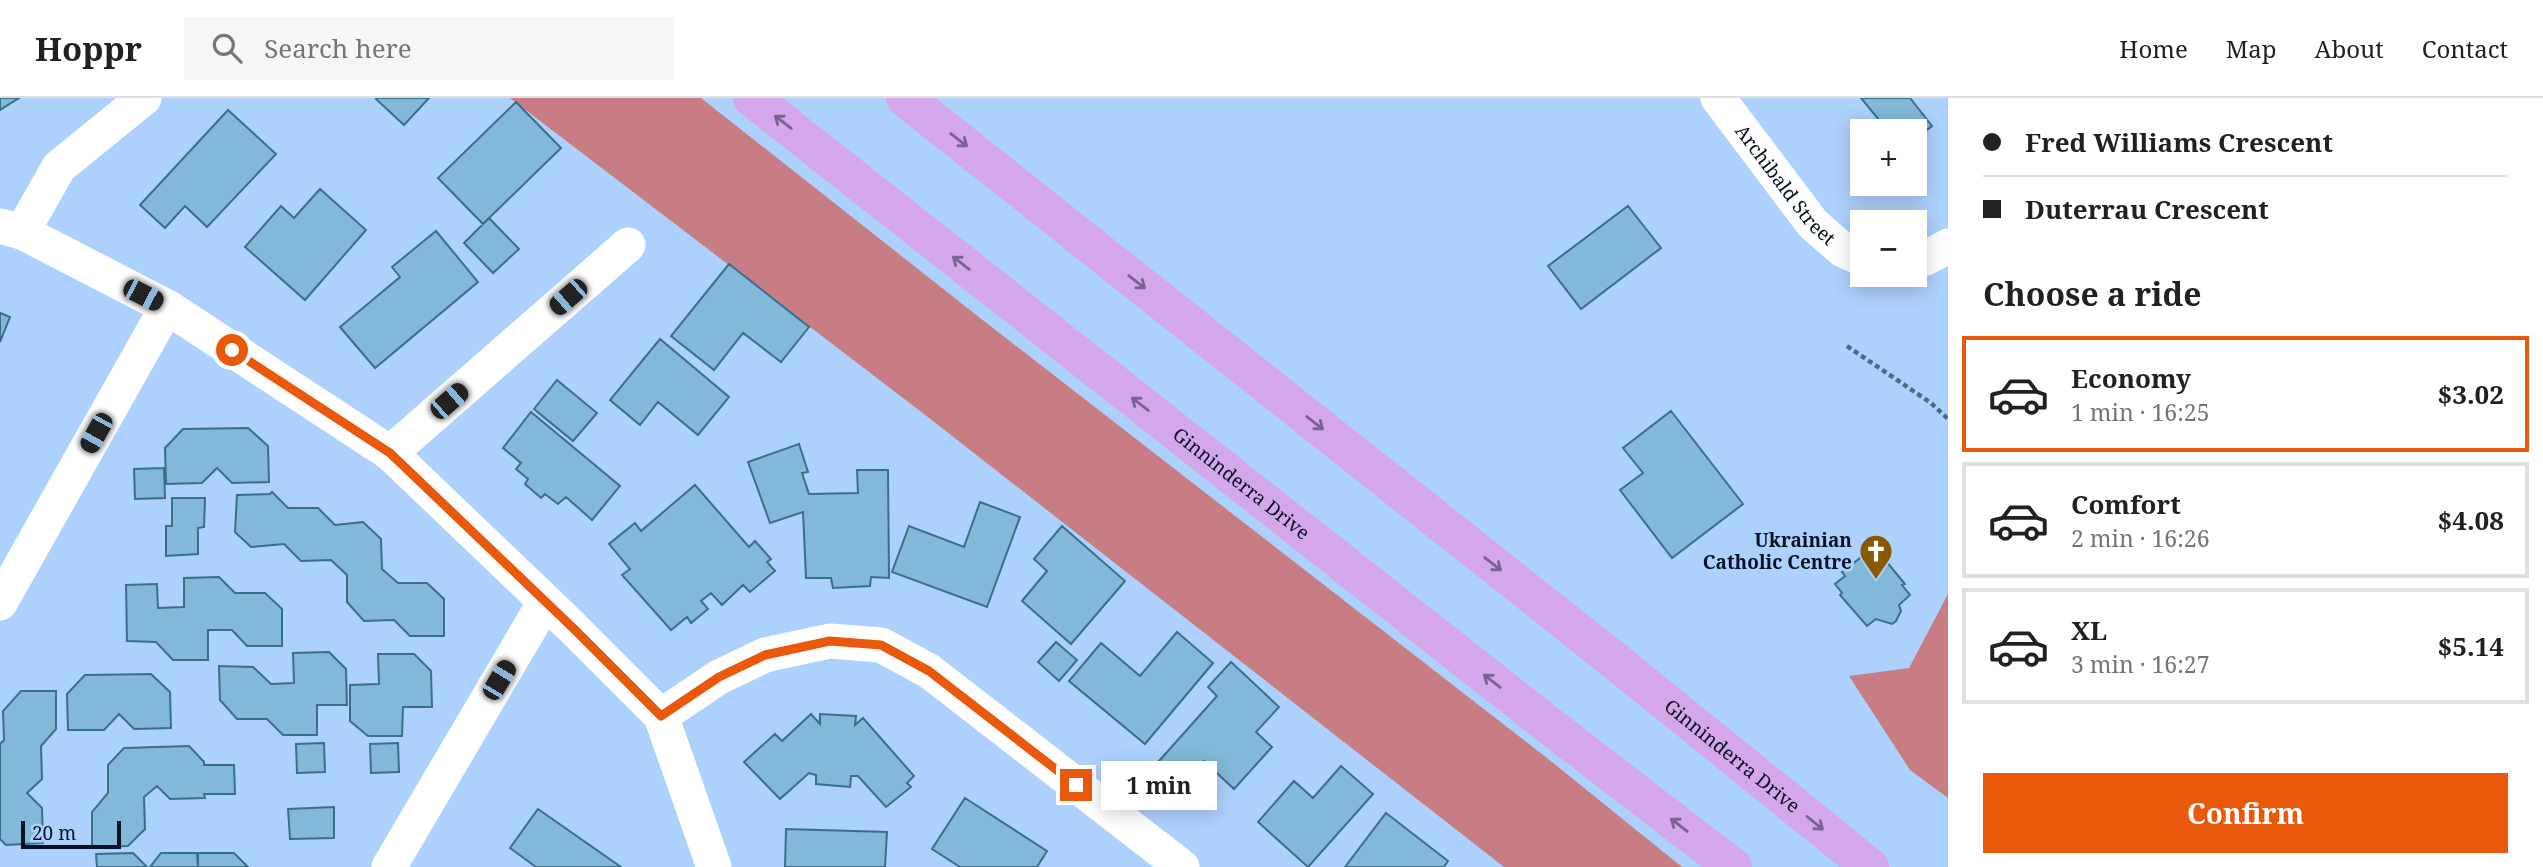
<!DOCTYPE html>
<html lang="en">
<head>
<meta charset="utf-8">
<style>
  :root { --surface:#fff; --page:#f6f6f6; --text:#202124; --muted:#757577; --line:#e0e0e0; --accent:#ea580c }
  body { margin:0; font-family:"Noto Serif",serif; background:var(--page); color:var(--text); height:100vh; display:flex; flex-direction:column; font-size:26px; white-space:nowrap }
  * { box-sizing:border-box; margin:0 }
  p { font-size:23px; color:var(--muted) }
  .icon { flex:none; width:38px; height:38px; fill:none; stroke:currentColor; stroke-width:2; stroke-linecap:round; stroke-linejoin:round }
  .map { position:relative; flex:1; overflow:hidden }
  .details { display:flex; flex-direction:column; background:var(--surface); width:595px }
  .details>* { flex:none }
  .hud { display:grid; align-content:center; height:154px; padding:0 35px; background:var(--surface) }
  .tools { position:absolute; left:1850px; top:21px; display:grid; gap:14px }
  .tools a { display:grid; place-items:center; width:77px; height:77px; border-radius:0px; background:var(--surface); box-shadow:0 4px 18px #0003; font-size:35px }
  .scale { position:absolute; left:21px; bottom:18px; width:100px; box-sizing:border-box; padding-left:7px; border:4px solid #061222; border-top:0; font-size:19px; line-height:24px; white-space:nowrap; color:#061222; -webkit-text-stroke:5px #add1fd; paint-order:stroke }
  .end { position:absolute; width:32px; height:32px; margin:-16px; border:9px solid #ea580c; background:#fff; box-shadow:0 0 0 4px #fff }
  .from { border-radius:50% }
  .bubble { position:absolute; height:49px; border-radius:0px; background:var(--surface); box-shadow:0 4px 18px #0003; font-size:23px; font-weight:700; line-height:49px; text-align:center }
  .car { position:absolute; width:21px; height:42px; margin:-21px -10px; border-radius:9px; box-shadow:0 0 5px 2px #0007; background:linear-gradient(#222 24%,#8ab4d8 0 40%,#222 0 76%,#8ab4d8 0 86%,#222 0) }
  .hud b { display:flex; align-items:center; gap:24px; height:66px; font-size:26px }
  .hud b+b { border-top:2px solid var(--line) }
  .hud i { width:18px; height:18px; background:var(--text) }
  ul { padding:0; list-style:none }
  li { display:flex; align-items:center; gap:21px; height:116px; margin:0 14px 10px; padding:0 21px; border:4px solid var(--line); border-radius:0px }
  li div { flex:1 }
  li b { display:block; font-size:26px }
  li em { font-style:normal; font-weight:700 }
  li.selected { border-color:var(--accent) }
  li>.icon { width:63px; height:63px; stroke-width:1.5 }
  h2 { padding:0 35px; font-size:32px; line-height:84px }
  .action { display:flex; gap:14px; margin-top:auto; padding:14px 35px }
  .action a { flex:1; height:80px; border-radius:0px; background:var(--accent); color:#fff; font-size:28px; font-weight:700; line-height:80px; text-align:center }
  header { display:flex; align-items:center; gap:42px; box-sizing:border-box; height:98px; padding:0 35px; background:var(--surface); border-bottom:2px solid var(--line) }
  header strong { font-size:33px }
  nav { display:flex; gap:38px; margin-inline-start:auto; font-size:24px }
  .search { width:490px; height:63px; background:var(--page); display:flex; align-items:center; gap:18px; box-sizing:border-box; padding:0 24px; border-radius:0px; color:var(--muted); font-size:26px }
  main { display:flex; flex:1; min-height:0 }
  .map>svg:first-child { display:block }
</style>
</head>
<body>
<header>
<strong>Hoppr</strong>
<div class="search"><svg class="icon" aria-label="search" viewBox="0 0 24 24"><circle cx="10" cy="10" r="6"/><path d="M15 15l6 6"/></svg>Search here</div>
<nav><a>Home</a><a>Map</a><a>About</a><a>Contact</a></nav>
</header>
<main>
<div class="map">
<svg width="1948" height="769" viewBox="0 0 1948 769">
  <rect width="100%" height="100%" fill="#add1fd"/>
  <!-- forest -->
  <path fill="#c87d84" d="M510,0H701L975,216L1547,660L1682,769H1504L924,316Z
    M1948,496V700L1910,672L1849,578L1909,570Z"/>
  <!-- building -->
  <path fill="#82b9d8" stroke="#396f8b" stroke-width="2" d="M0,0H19L0,12Z
    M378,0H429L404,27L376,1Z
    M1861,0H1910L1932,28L1914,42V33H1888Z
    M516,4L561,50L483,126L438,80Z
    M228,12L276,56L207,129L185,108L165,130L140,107Z
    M320,91L366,132L305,202L245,149L281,108L294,120Z
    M1628,108L1661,150L1581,211L1548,168Z
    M489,120L519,151L493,175L464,145Z
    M436,133L478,184L375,270L340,229L400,179L392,169Z
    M729,166L809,229L781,264L743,235L714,272L671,238Z
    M0,215L10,219L0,244Z
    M660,241L729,299L698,337L658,304L640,327L610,302Z
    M557,282L597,315L573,343L534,311Z
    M1671,313L1743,406L1672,460L1620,392L1643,375L1623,350Z
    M531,314L620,388L592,422L566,399L558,406L545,396L541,400L525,386L528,381L516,371L521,365L503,350Z
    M248,330L268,348L269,384L232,385L217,370L202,385L166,386L165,350L183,331Z
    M799,346L808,374L802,375L809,396L858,395L857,372H888L889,480L871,479L870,488L833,490L831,480H806L803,414L770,425L748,364Z
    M164,370L165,400L135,401L134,371Z
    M695,387L749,449L755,443L771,461L767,464L775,473L750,494L743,487L722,507L711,495L701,503L708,511L691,525L687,519L671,532L622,477L630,471L609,446L635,425L641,433Z
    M272,394L288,410H318L335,427L363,424L381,441L382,471L398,485H427L444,501V538H410L394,522L364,523L347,504V477L331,462L301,463L284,446L251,449L235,434L237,397L270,396Z
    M172,400H205L204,429L198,430V456L166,458V428H172Z
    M980,404L1020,419L987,509L892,474L909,428L964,449Z
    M1062,428L1125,483L1071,546L1022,503L1047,473L1034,461Z
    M1877,455L1884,464L1886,463L1905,486L1902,487L1910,497L1899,507L1901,513L1896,523L1892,526L1876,521L1867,528L1840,497L1842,495L1835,486L1845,478L1842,474L1864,457L1868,462Z
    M219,479L235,495H265L282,511V548H247L232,532H208V562H173L156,544L127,543L126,487L157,486L158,510L184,509V480Z
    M1177,534L1213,565L1145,646L1069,583L1101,545L1140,578Z
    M1056,544L1077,562L1059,583L1038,564Z
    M329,554L346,571L347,607H317V637H283L267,621H237L220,602L219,568L253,569L271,586L294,585L293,555Z
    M378,556H414L431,573L432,609H403L402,638H368L350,623V587L379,586Z
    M1231,564L1279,609L1256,634L1272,649L1234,691L1204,663L1184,686L1159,663L1217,598L1208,589Z
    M151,576L170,594L171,630L134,631L119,616L104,632H68L67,596L85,577Z
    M21,593H56V631L41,648L42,681L27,695L42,710L43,745L6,747L0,741V646L4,642L3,613Z
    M811,616L820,626V616L856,618L855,627L863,620L914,678L907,685L911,689L886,709L858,678H851L850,689L816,686V677L809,675L780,701L744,664L775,636L782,643Z
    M324,645L325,674L297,675L296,646Z
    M398,645L399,674L371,675L370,646Z
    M189,648L204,664V667H234L235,696H204L205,700L170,701L157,688L144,699L145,731L128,748L92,749V714L108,695V667L124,650Z
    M1341,668L1373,696L1308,769L1258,724L1294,683L1313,700Z
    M965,700L1047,753L1037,769H960L932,751Z
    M334,709V740L290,741L288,711Z
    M538,711L621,769H536L510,750Z
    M1386,715L1448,763L1444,769H1345Z
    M786,731L887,734L885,769H785Z
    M133,755L147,769H97L96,756Z
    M161,755H197L198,769H150Z
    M198,755H234L248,769H198Z"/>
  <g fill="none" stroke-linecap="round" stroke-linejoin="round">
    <!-- path -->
    <path stroke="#526986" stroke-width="4.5" stroke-dasharray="5 3.5" stroke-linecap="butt" d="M1847,248L1931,305L1948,321"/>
    <!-- minor -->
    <g stroke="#fff" stroke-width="35">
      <path id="s1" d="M1718,0L1813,126L1843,152L1862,161"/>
      <path d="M0,128L22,134L167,209L390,355L572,529L661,618L714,769"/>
      <path d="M22,134L59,69L144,0"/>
      <path d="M1914,161L1926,160L1948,148"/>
      <path d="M390,355L628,147"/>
      <path d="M0,505L167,209"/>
      <path d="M661,618L719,579L765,557L830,543L881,547L929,573L1182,769"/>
      <path d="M389,769L545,504"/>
    </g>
    <!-- major -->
    <g stroke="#d4a7eb" stroke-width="38">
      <path id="s2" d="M752,0L1546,625L1733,769"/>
      <path id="s3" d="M905,0L1610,559L1870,769"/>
    </g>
  </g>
  <!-- one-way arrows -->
  <defs><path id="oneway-shaft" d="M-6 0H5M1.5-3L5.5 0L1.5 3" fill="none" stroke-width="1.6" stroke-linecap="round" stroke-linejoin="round" transform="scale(1.75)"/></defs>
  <g stroke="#776491">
    <use href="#oneway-shaft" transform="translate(783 24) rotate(-142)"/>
    <use href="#oneway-shaft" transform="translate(959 42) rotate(38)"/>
    <use href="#oneway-shaft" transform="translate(961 165) rotate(-142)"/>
    <use href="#oneway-shaft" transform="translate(1137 184) rotate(38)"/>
    <use href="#oneway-shaft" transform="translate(1140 306) rotate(-142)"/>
    <use href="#oneway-shaft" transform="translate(1315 325) rotate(38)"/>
    <use href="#oneway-shaft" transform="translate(1493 466) rotate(38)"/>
    <use href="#oneway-shaft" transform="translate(1492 583) rotate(-142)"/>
    <use href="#oneway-shaft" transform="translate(1815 725) rotate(39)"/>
    <use href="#oneway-shaft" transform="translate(1679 727) rotate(-142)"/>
  </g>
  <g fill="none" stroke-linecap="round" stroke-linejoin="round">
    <!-- route -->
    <path stroke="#ea580c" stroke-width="9" d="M232,252L390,355L572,529L661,618L719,579L765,557L830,543L881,547L929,573L1076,687"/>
  </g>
  <!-- icons -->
  <defs>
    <symbol id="church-pin" viewBox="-11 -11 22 30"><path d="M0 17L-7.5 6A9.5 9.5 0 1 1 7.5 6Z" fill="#885900" stroke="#add1fd"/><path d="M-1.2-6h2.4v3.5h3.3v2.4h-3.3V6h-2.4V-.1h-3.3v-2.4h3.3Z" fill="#fff"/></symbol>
  </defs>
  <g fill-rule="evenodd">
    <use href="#church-pin" x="1857" y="434" width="38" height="52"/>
  </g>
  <g text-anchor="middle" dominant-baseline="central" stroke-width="6" stroke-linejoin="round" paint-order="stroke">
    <!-- street labels -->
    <g font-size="19" fill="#061222" stroke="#add1fd">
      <text stroke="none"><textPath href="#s1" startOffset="110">Archibald Street</textPath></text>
      <text stroke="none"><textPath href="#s2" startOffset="623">Ginninderra Drive</textPath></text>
      <text stroke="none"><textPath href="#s3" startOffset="1057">Ginninderra Drive</textPath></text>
    </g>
    <!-- poi labels -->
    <g font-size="19" font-weight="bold" fill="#061222" stroke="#add1fd" text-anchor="end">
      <text x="1852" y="442">Ukrainian<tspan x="1852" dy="22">Catholic Centre</tspan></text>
    </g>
  </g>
</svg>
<div class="tools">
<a>+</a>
<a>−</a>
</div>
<div class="scale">20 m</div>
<i class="end from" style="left:232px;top:252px"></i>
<i class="end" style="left:1076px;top:687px"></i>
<div class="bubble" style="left:1101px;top:663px;width:116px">1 min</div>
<i class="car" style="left:143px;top:197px;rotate:117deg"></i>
<i class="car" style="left:568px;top:199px;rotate:229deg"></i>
<i class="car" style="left:449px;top:303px;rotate:49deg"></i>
<i class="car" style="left:96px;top:335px;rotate:209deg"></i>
<i class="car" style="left:499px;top:582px;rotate:31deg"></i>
</div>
<section class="details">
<div class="hud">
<b><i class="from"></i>Fred Williams Crescent</b>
<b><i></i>Duterrau Crescent</b>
</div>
<h2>Choose a ride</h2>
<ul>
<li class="selected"><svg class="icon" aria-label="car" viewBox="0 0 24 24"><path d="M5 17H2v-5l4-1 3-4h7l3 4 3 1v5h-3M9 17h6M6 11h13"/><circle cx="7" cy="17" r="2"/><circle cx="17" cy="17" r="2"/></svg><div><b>Economy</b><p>1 min · 16:25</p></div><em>$3.02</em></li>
<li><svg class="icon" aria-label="car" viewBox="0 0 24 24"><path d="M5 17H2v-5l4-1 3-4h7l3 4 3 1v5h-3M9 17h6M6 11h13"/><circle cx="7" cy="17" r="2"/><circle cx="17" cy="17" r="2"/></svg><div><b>Comfort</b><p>2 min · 16:26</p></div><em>$4.08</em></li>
<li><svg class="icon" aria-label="car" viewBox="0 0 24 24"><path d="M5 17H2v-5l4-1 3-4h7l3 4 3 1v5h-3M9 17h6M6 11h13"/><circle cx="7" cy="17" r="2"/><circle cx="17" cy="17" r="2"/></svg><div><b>XL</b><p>3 min · 16:27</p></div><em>$5.14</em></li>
</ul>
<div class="action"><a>Confirm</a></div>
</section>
</main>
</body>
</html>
